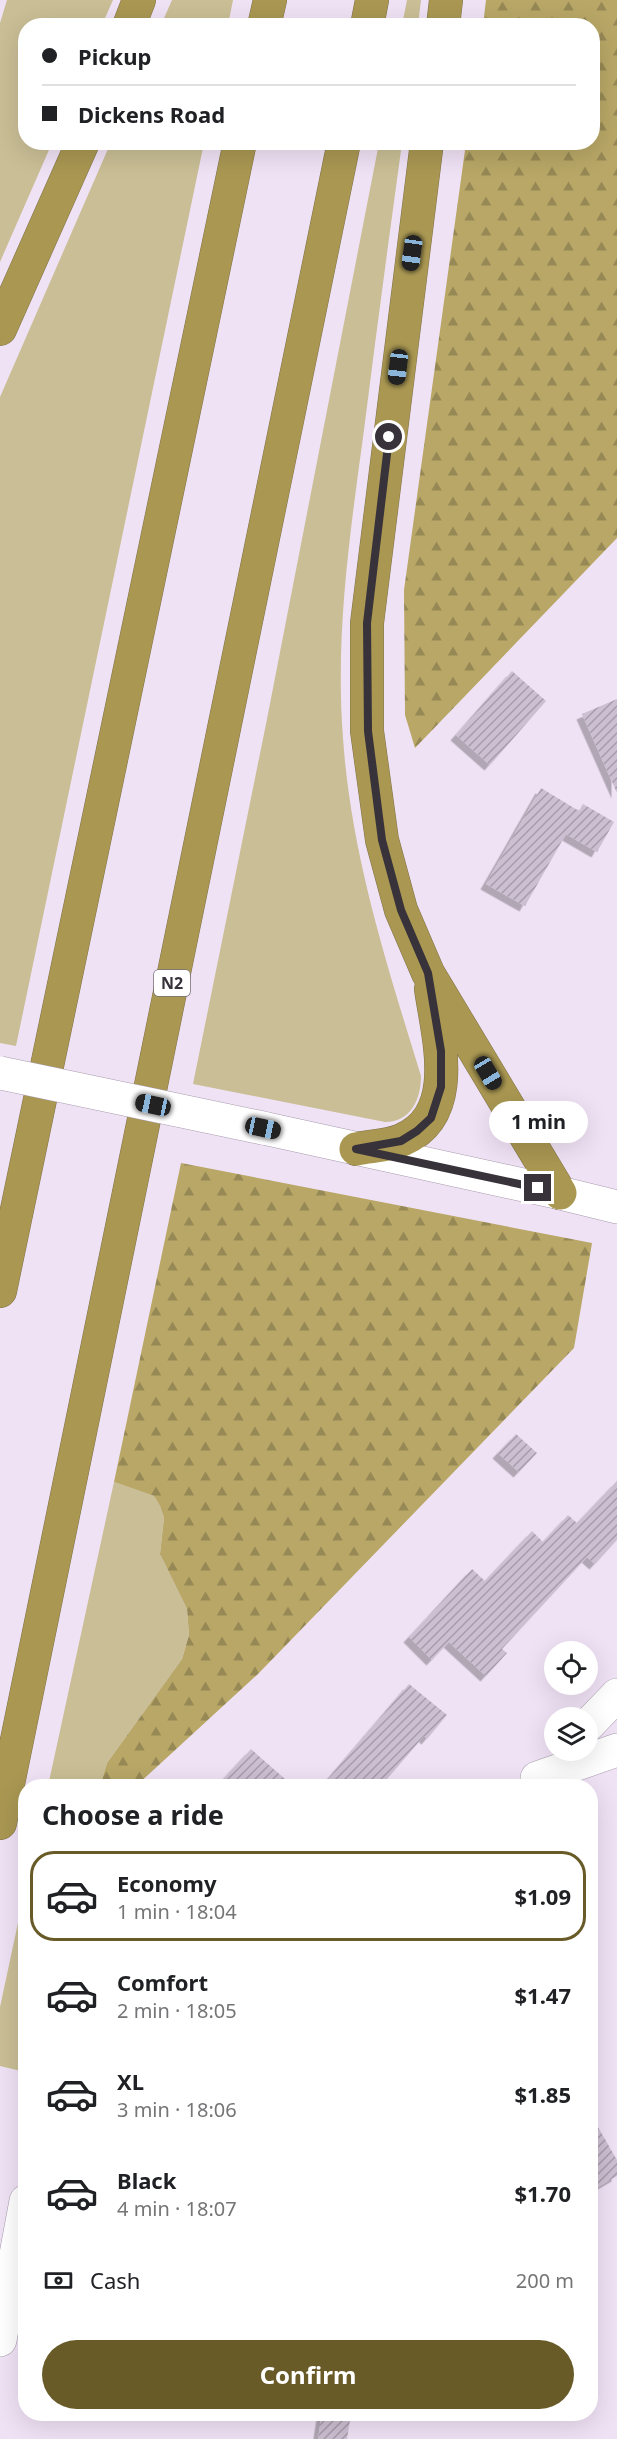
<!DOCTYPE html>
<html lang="en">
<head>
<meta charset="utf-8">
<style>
  :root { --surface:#fff; --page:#f2f2f2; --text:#202124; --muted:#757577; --line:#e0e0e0; --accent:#685b28 }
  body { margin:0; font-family:"Noto Sans",sans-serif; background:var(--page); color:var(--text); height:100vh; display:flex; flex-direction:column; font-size:22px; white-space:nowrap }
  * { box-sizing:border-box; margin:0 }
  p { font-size:20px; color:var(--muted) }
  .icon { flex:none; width:33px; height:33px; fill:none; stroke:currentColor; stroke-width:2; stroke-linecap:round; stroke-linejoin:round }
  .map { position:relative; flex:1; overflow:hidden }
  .details { position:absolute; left:18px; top:1779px; width:580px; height:642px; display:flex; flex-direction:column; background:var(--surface); border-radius:24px; box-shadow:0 6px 24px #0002 }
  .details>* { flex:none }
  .banner { position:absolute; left:18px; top:18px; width:582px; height:132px; border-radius:24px; box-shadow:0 6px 24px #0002; display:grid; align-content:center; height:132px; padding:0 24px; background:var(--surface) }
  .controls { position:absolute; left:544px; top:1641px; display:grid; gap:12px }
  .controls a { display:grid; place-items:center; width:54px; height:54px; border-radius:50%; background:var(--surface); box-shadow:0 6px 24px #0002; font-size:30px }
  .end { position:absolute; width:27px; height:27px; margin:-14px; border:8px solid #38323a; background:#fff; box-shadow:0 0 0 3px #fff }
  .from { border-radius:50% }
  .bubble { position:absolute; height:42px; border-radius:21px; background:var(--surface); box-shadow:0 6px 24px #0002; font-size:20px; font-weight:700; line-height:42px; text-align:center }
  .car { position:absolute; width:18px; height:36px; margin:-18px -9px; border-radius:8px; box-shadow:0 0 4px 2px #0007; background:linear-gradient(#222 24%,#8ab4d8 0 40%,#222 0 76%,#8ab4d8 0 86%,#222 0) }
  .banner b { display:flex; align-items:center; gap:21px; height:57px; font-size:22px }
  .banner b+b { border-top:2px solid var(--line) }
  .banner i { width:15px; height:15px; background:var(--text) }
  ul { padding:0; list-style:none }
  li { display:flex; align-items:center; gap:18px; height:90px; margin:0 12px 9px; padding:0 12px; border:3px solid transparent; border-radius:24px }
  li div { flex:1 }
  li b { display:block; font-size:22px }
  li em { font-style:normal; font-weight:700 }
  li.active { border-color:var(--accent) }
  li>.icon { width:54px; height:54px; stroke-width:1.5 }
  h2 { padding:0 24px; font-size:27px; line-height:72px }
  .pay { display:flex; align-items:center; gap:15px; height:66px; padding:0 24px; font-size:22px }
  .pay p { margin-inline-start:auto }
  .primary-button { display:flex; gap:12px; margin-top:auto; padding:12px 24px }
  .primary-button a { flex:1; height:69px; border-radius:36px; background:var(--accent); color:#fff; font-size:24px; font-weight:700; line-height:69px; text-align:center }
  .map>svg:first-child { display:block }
</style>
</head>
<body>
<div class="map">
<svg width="617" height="2439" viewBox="0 0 617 2439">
  <defs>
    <pattern id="forest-firs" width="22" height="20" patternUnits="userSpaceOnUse" patternTransform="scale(1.5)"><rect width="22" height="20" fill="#b8a766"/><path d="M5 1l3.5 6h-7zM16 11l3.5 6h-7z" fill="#978955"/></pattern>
    <pattern id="building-hatch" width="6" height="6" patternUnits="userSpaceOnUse" patternTransform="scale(1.5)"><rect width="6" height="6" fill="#cdbfd2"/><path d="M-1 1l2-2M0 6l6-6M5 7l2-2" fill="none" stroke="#a79cab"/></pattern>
    <filter id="shadow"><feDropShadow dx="-5.5" dy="5.5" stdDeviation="0" flood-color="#0004"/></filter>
  </defs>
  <rect width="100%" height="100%" fill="#f0e2f5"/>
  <!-- grass -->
  <path fill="#c9be95" d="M7,0H113L102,25L26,26V142L52,143L0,262V23Z
    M172,0H233L228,25H161Z
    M407,0H421L418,25H402Z
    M111,142L204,143L16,1046L0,1043V397Z
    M379,143H402C389,238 376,334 364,430C350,533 335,634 343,738C351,855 387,965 421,1076C421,1099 411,1122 385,1122L193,1084L267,719Z
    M114,1482L154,1496L160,1506L164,1518L160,1554L187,1609L189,1635L182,1659L107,1763L100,1786H48Z
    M25,1890V2072L0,2066V2007Z"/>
  <!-- forest -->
  <path fill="url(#forest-firs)" d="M486,0H617V538L415,748L405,715L404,590L466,143L592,142V26L483,25Z
    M181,1163L592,1243L574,1348L258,1674L136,1786H100L107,1763L182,1659L189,1635L187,1609L160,1554L164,1518L160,1506L154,1496L114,1482Z"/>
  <!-- building -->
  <path fill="url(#building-hatch)" filter="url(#shadow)" d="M512,671L546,701L490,765L456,735Z
    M617,699V793L582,714Z
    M541,788L579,811L583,804L614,822L597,852L566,834L525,906L486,884Z
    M516,1434L537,1453L519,1472L498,1453Z
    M617,1481V1540L595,1564L587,1557L502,1649L507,1653L486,1676L449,1642L432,1660L409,1637L472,1569L485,1581L532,1531L543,1542L568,1515L577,1523Z
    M409,1684L447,1715L427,1739L424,1736L381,1786H322Z
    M251,1749L293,1786H217Z
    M591,2115L617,2160V2176L591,2191Z
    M322,2414H351L347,2439H318Z"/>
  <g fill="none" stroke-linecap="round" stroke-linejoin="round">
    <defs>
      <path id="minor" d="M560,1193L617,1207
        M588,1725L617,1695
        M537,1778L617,1750
        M0,2340L26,2201"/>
      <path id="tertiary" d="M263,1128L560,1193"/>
      <path id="motorway" d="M129,26L139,0
        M264,26L270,0
        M367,26L372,0
        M443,26L446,0
        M427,142L367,623V731L382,840L401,910L428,973L560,1193
        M0,329L83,142
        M356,1149C370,1146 389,1146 402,1140C461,1114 438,1038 431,989
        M0,1291L240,142
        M0,1823L344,142"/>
    </defs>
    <!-- minor casing -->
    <use href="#minor" stroke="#a89bad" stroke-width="34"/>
    <!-- tertiary casing -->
    <use href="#tertiary" stroke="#a89bad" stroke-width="34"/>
    <!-- motorway casing -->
    <use href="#motorway" stroke="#81744a" stroke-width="34"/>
    <!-- minor -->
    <use href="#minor" stroke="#fff" stroke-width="33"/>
    <!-- tertiary -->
    <use href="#tertiary" stroke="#fff" stroke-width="33"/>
    <!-- motorway -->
    <use href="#motorway" stroke="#a99752" stroke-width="33"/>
    <defs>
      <path id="tertiary-bridge" d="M0,1073L263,1128"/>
    </defs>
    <!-- tertiary-bridge casing -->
    <use href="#tertiary-bridge" stroke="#a89bad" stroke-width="34" stroke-linecap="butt"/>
    <!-- tertiary-bridge -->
    <use href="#tertiary-bridge" stroke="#fff" stroke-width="33"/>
  </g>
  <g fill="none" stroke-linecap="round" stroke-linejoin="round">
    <!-- route -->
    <path stroke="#38323a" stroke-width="8" d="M389,437L367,623L368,731L382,840L401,910L428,973L441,1051V1087L431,1118L417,1131L401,1141L356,1149L538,1188"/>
  </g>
  <g text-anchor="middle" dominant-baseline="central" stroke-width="4.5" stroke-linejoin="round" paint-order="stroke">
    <!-- shield labels -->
    <rect fill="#fff" stroke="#747075" stroke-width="1.5" x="154" y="970" width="36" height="26" rx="4.5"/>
    <g font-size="16" font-weight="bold" fill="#38323a">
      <text x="172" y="983">N2</text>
    </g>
  </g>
</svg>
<div class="controls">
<a><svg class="icon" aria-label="locate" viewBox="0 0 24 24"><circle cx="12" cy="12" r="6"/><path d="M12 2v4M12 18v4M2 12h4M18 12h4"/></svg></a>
<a><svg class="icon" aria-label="layers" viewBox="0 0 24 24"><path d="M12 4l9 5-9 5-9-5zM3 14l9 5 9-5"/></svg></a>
</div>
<i class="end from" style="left:389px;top:437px"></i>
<i class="end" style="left:538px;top:1188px"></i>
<div class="bubble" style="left:489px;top:1101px;width:99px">1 min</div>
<i class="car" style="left:412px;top:253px;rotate:188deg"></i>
<i class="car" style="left:398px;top:367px;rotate:187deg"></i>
<i class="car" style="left:488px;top:1073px;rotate:149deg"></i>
<i class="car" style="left:153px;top:1105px;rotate:282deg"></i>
<i class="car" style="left:263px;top:1128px;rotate:102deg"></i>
<div class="banner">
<b><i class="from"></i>Pickup</b>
<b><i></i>Dickens Road</b>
</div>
<section class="details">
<h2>Choose a ride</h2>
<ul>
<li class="active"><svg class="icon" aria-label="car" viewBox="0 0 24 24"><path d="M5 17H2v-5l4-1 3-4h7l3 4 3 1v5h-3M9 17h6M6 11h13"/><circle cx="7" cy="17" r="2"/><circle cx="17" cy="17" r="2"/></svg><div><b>Economy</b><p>1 min · 18:04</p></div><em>$1.09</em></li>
<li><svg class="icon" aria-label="car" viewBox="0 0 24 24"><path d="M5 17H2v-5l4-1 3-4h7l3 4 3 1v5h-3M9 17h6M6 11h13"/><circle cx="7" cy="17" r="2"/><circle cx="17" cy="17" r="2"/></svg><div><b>Comfort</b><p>2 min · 18:05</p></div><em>$1.47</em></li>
<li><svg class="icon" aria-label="car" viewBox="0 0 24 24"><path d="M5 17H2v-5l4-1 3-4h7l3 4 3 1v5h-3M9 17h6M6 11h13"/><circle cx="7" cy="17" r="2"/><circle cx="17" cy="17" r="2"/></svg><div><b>XL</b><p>3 min · 18:06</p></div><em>$1.85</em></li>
<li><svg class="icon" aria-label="car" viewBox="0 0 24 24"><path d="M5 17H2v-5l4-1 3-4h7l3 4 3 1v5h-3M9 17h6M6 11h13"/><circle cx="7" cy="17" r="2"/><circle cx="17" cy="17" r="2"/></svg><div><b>Black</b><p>4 min · 18:07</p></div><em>$1.70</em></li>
</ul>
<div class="pay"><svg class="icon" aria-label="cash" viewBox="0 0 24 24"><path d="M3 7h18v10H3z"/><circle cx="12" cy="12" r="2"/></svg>Cash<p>200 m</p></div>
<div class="primary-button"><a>Confirm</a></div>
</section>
</div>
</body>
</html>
